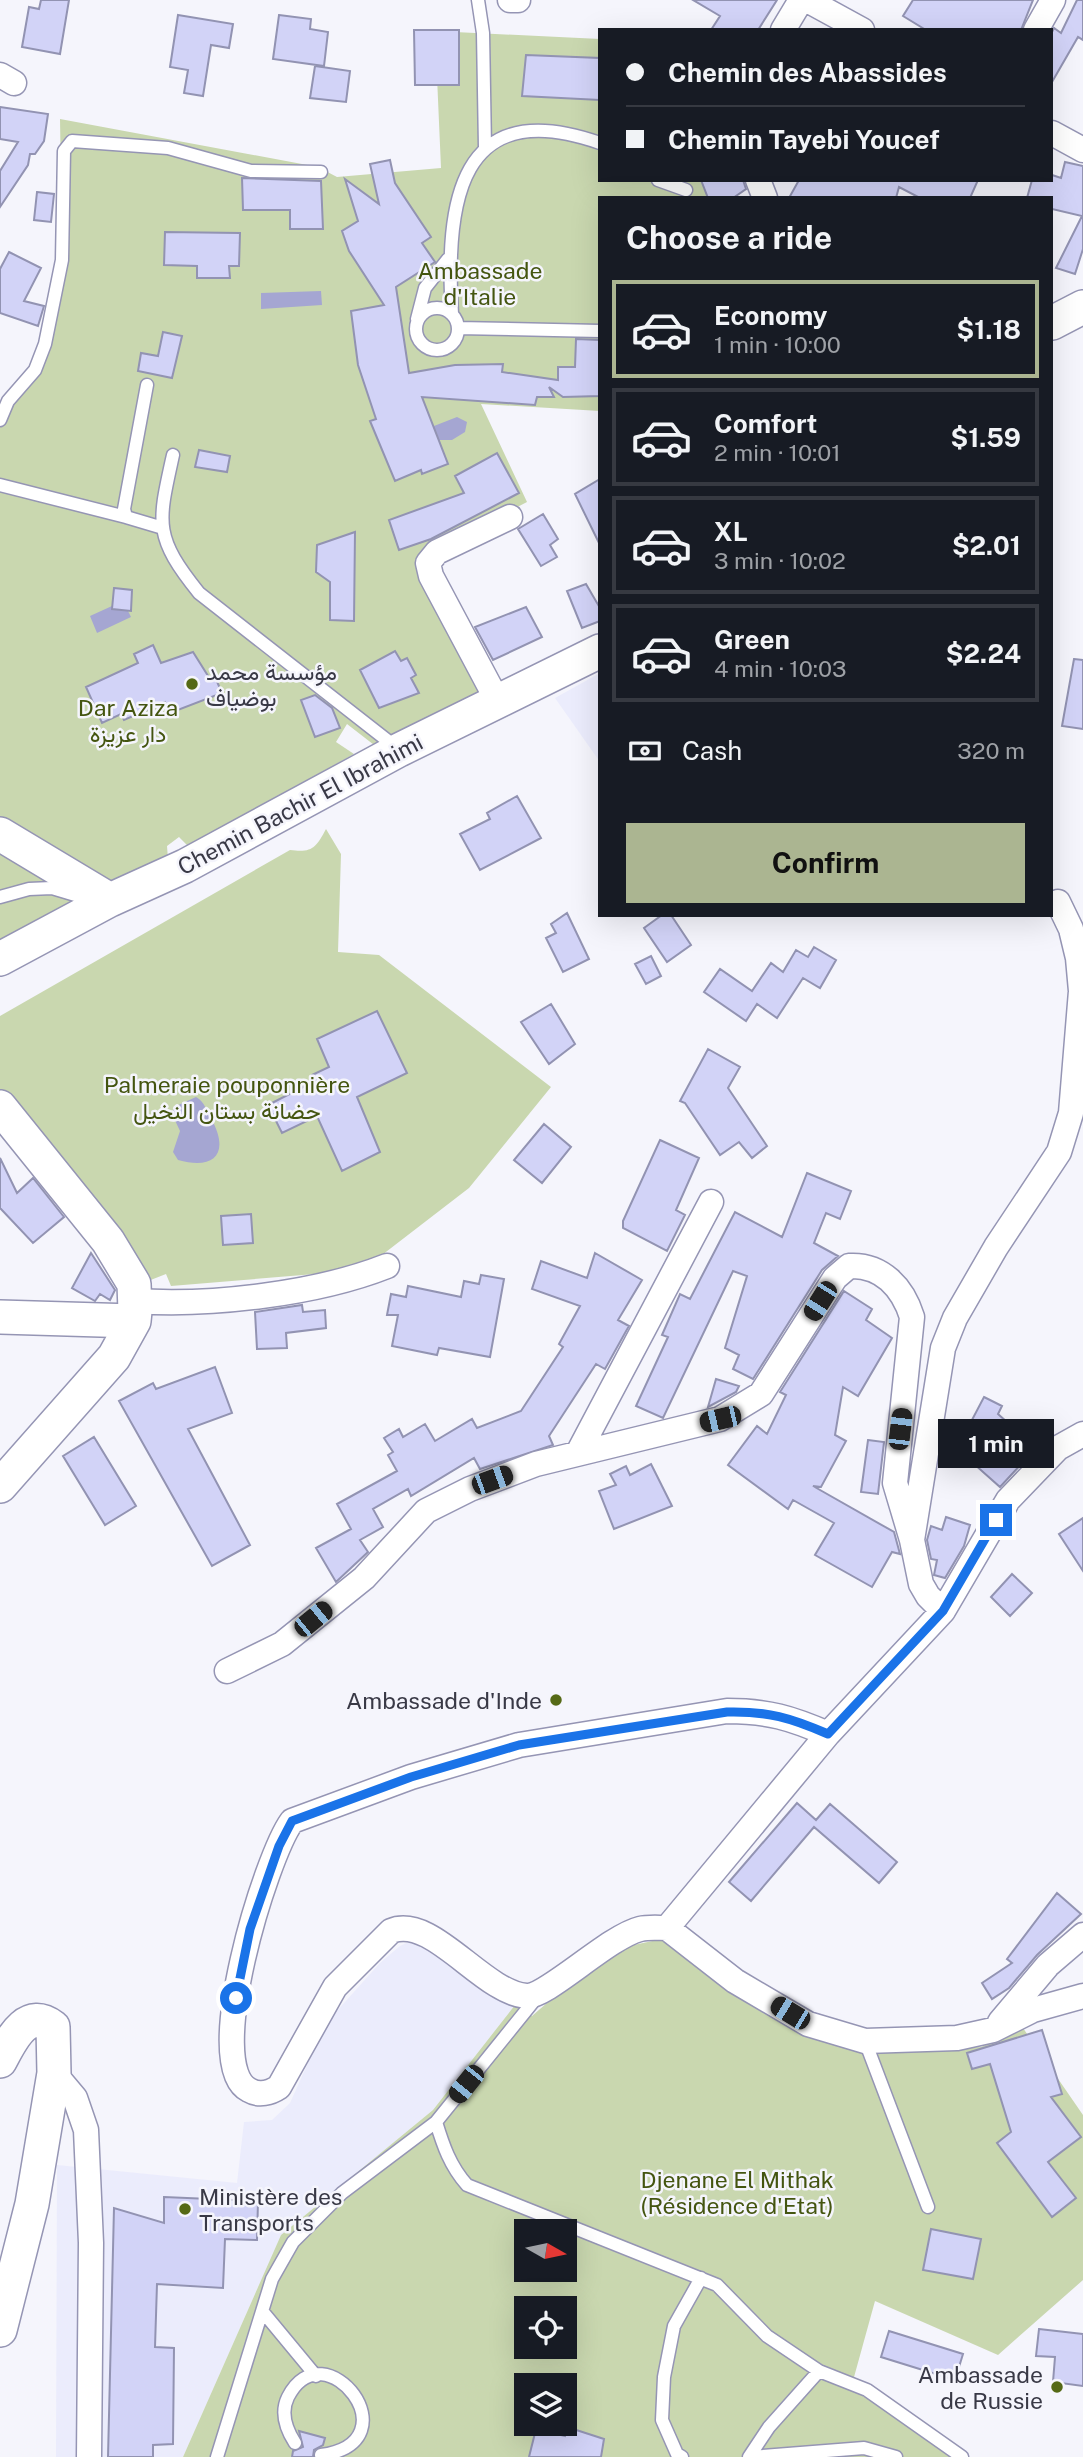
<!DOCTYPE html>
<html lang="en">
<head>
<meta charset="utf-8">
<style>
  :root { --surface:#171b24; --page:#242831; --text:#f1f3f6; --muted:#9ea1a6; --line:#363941; --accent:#abb591 }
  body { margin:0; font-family:"Public Sans",Vazirmatn,sans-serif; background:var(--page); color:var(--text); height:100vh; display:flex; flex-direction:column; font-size:26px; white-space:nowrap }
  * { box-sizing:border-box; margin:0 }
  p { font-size:23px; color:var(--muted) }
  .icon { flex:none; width:38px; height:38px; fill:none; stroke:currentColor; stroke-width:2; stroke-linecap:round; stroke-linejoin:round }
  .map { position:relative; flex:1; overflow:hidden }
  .panel { position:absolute; left:598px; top:196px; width:455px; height:721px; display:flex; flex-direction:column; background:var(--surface); border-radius:0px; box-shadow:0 7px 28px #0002 }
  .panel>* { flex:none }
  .banner { position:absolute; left:598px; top:28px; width:455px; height:154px; border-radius:0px; box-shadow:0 7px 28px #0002; display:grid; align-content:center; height:154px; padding:0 28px; background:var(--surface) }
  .needle { width:46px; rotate:99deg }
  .controls { position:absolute; left:514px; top:2219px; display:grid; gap:14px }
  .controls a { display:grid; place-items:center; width:63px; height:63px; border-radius:0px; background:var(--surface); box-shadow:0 7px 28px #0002; font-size:35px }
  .end { position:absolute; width:32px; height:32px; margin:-16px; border:9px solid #1a73e8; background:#fff; box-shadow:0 0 0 4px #fff }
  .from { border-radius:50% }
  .bubble { position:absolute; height:49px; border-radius:0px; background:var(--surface); box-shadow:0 7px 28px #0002; font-size:23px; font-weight:700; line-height:49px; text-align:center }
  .car { position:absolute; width:21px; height:42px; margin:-21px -10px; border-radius:9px; box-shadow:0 0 5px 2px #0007; background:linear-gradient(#222 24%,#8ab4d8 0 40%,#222 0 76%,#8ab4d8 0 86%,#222 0) }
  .banner b { display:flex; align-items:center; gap:24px; height:66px; font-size:26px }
  .banner b+b { border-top:2px solid var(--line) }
  .banner i { width:18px; height:18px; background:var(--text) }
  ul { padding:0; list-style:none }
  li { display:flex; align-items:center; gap:21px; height:98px; margin:0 14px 10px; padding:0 14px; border:4px solid var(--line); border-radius:0px }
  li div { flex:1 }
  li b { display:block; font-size:26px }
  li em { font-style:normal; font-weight:700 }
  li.current { border-color:var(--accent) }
  li>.icon { width:63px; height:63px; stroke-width:1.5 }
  h2 { padding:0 28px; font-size:32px; line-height:84px }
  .pay { display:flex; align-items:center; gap:18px; height:77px; padding:0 28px; font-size:26px }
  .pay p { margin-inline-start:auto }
  .cta { display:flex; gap:14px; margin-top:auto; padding:14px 28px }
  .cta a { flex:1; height:80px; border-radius:0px; background:var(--accent); color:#111; font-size:28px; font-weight:700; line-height:80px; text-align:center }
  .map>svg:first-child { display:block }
</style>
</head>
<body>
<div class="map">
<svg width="1083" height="2457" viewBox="0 0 1083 2457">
  <rect width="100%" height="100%" fill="#f5f5fc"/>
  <!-- built -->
  <path fill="#ebecfc" d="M600,673V762L555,698Z
    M414,1939L515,2005L433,2110L281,2235L183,2457H56L57,2165L237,2183L244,2122L272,2120L290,2103L326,2023L380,1963L400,1946Z"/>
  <!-- green -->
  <path fill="#c9d7af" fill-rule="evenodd" d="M435,31L600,39V180H718L729,198H600V411L481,404L527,502L415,560L485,697L378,748L347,724L336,742L354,754L189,847L179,837L167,846L168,859L114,890L0,818V409L36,356L56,273L61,179L60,119L318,167L337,177L441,168Z
    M326,829L341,854L338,952L379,955L551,1087L469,1188L369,1265L315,1274L171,1286L166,1274L143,1283L0,1106V1016L290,850C312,853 316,848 326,829Z
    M0,846L77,887L75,908L0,950Z
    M662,1939L729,1982L914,2050L981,2047L1023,2028L1083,2115V2280L998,2355L875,2301L851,2388L956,2457H183L281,2235L433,2110L515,2005L532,2016L587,1968L624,1947ZM527,2231H565V2270H527ZM527,2308H565V2347H527ZM527,2385H565V2424H527Z"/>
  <!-- water -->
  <path fill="#a5a6d2" d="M321,291L322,305L261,309V293Z
    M457,417L467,422L465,432L452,440H438L431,431L434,426Z
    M123,601L131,617L97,633L90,616Z
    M196,1097C205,1102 207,1112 212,1120C230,1154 214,1170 178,1160L173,1152L180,1131L172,1114L174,1107Z"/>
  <!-- building -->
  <path fill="#d2d3f7" stroke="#9293b2" stroke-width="2" d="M41,0H69L60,54L22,47L29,7L39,9Z
    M693,0H777L758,30H711L720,16Z
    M913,0H1033L1021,30H926L903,16Z
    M1077,0H1083V40L1078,37L1052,82V32L1054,28L1061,33Z
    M178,15L233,24L229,48L211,45L203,96L184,93L188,70L170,67Z
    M279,15L311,19L310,29L328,32L324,66L273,59Z
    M414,30H459V85H415Z
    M526,55L600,58V100L522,96Z
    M315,66L350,71L346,102L310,98Z
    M0,107L48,114L44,141L35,154H30L28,165L0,207V171L18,142L0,139Z
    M390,160L395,183L431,237L422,243L435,262L396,287L409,373L455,365L503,364L502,372L558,380V367H575L576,339L600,340V396L563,397L549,387L554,397H537L535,405L422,397L448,464L422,474L421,470L395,481L370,421L376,419L358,365L351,311L384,305L349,251L342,231L358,221L345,179L379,204L370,164Z
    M1065,162L1083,166V249L1075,274L1056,268L1082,216L1052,209V198H1027L1032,180H1052V175L1061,178Z
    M242,178L321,181L323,229H290V210H243Z
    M701,180H743L746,189L733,198H708Z
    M799,180H978L970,198H920L899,187L896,198H789Z
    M37,192L54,194L51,222L34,220Z
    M165,232L240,233L239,266H229L230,278H197V266L164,265Z
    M9,252L41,268L24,301L44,306L38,326L0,313V269Z
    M163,332L182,336L172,378L138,371L141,353L158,356Z
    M199,450L230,456L227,472L195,467Z
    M497,453L519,493L431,539L399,550L389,520L464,493L455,476Z
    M600,479V545L575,494Z
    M543,514L558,539L550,545L557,557L541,566L518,529Z
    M355,532L354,621L330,620V582L316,572L317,545Z
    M586,584L600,608V621L582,628L567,591Z
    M114,588L132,590L131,611L112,609Z
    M526,607L542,637L493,660L475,627Z
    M153,645L161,663L193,652L210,679L215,677L222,693L170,713L165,702L124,720L121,714L102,723L86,687L138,663L134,654Z
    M395,651L401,661L407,658L416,675L411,678L419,693L379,708L360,670Z
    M1074,659L1083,660V729L1062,726Z
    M315,695L332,708L340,728L315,737L301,700Z
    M517,796L541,838L480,870L460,834L490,819L487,813Z
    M567,913L589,959L563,972L546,938L556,933L551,924Z
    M662,915H671L691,945L667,962L644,928Z
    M814,947L836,960L820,988L803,978L777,1018L757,1004L746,1021L704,992L720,969L752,991L771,963L783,972L796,950L808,957Z
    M651,956L661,976L646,984L635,964Z
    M551,1004L575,1044L549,1064L521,1022Z
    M377,1011L407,1073L357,1097L380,1152L342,1171L317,1116L282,1133L268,1105L315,1081L312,1075L329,1067L317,1039Z
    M708,1049L740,1067L728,1088L767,1146L752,1158L739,1142L720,1155L685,1103L680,1101Z
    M544,1124L571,1147L542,1183L514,1160Z
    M660,1140L699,1158L676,1210L685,1215L667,1251L623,1228V1221Z
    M0,1158L17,1193L33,1178L64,1217L33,1243L0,1208Z
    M807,1173L851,1191L840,1219L826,1213L814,1243L838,1256L822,1270L753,1379L733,1369L739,1355L725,1348L747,1276L733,1271L663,1418L636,1406L668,1337L662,1335L680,1294L690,1299L735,1212L782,1237Z
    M251,1214L253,1243L223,1245L221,1216Z
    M91,1253L115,1290L110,1300L100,1294L95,1301L72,1288Z
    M595,1253L642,1280L618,1320L629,1326L625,1333L605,1369L596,1364L549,1436L553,1445L480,1469L474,1458L411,1496L408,1489L373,1509L383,1527L360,1540L368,1552L336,1582L316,1548L351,1529L337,1504L397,1471L388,1455L393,1452L384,1438L399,1429L403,1437L425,1424L435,1441L472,1419L477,1428L521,1411L563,1347L559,1344L580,1306L532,1289L541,1261L587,1278Z
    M481,1275L504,1279L490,1357L439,1348L437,1355L392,1346L398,1315H387L391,1294L406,1297L408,1286L461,1297L464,1281L479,1284Z
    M844,1291L872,1309L866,1320L892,1338L858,1396L843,1387L835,1435L846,1441L821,1487L813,1486L894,1532L900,1554L892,1552L872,1587L815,1555L834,1523L793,1500L788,1509L728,1465L757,1426L767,1434L786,1395L780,1392Z
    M302,1305L303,1312L325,1310L326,1328L286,1333L287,1348L257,1349L255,1312Z
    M215,1367L232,1413L188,1429L250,1545L212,1566L119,1401L153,1383L156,1389Z
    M716,1379L739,1386L736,1392L708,1407Z
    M984,1397L1002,1406L998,1414L1036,1448L1000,1487L974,1464L987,1449L963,1437Z
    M94,1437L136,1506L105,1525L63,1456Z
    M868,1440L884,1442L878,1494L861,1492Z
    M651,1464L672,1506L614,1529L599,1491L616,1485L610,1474L626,1466L630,1475Z
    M946,1517L970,1525L964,1546L945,1578L934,1575L937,1560L931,1559L927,1540L931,1526L942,1530Z
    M1083,1518V1571L1059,1534Z
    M1012,1574L1032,1593L1010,1616L991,1597Z
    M797,1803L816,1820L830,1804L897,1862L879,1883L814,1827L751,1901L729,1882Z
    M1057,1893L1081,1914L1037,1955L1009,1988L992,1999L982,1983L1012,1963L1007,1959Z
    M1042,2030L1062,2094L1051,2097L1081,2137L1048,2162L1076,2198L1052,2217L997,2143L1011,2132L990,2064L972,2069L967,2053Z
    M164,2197L258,2201L257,2240L225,2239L223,2288L157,2284L155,2347L174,2348L173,2444L153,2445V2457H108L114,2208L164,2223Z
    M931,2229L981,2239L973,2279L923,2270Z
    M1039,2329L1083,2334V2386L1053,2382L1055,2357L1036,2356Z
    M889,2331L963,2354L955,2380L881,2357Z
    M567,2427L604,2439L601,2457H529L536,2429L565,2436Z
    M299,2431L325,2438L323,2445L314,2450L313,2457H292L293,2451L303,2447Z"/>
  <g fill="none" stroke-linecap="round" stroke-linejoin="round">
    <defs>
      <path id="lane" d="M478,0L483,33L485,148
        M658,180L686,190
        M416 329a21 21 0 1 1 42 0a21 21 0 1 1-42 0Z
        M452,314C445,204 458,93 600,143
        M417,319L425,288L448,259
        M458,328L600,331
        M147,385L124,509L126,517L163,528
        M0,420L8,401L35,370L45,344L62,260L64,151L72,141L168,148L251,171L321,172
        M173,455C158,523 153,536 199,593L397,748
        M0,485L126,517
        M0,897L29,889L52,888L82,897
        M537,1997L436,2122C443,2145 450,2166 467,2185L717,2285L767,2336L819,2371L867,2390L962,2457
        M865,2041L928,2207
        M263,2312L316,2376
        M295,2443C286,2429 280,2413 288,2397C324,2326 416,2442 321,2455
        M217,2457L272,2279L293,2242L342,2193L436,2122
        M682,2457L677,2454L662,2420L664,2377L674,2326L701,2278
        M749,2457L769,2427L819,2371
        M750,2457L864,2448L896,2457"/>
      <path id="street" d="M510,0H518
        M807,0L862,30
        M783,30L801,0
        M1036,30L1053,0
        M0,75L14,83
        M1052,133L1083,150
        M758,180L765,198
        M497,700L431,576L428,563L437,552L510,517
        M135,1301C211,1306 316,1294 387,1266
        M578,1453L711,1202
        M943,1611L928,1596L921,1584L912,1540L943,1348L955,1318L996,1247L1059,1152L1071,1113L1081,991L1078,958L1071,929L1058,902
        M227,1671L282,1644L364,1578L426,1511L470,1489L536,1464L720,1419L761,1394L835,1278L849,1266C882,1264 903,1288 912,1317L895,1483L912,1540
        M667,1928C658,1928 648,1927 640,1929C608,1937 546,1998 526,1996C482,1992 432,1914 391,1931L335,1987L279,2087C270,2093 259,2096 249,2090C201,2066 266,1856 292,1821L411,1777L519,1745L727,1711C768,1711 791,1718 828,1734
        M667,1928L828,1734L943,1611L1008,1500L1058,1448L1083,1434
        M667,1928L735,1981L808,2024L865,2041L957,2038L993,2030L1033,2010L1083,1996
        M1000,2022L1048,1965L1083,1935
        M54,2073L75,2098L86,2130L91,2243L89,2457"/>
      <path id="secondary" d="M1052,323L1083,307
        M0,834L110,900
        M0,959L110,900L185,866L399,750L600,651
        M0,1107L108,1241L134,1284L135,1311L134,1321L114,1357L0,1486
        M0,1317L134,1321
        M0,2061C11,2041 26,2006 53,2027L54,2073L32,2204L0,2330"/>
    </defs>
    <!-- lane casing -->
    <use href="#lane" stroke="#9595b4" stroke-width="15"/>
    <!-- street casing -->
    <use href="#street" stroke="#9595b4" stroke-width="27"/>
    <!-- secondary casing -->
    <use href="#secondary" stroke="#9595b4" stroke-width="36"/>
    <!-- lane -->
    <use href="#lane" stroke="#fff" stroke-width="12"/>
    <!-- street -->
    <use href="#street" stroke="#fff" stroke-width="24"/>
    <!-- secondary -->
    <use href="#secondary" stroke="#fff" stroke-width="33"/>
  </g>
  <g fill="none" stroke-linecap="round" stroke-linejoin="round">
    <!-- route -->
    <path stroke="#1a73e8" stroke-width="9" d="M236,1998L250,1929L279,1846L292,1821L411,1777L519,1745L727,1712C768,1711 791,1718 828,1734L943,1611L996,1520"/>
  </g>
  <!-- markers -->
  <g fill="#556916" stroke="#f5f5fc" stroke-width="2.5">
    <circle cx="192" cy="684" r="7"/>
    <circle cx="556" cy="1700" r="7"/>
    <circle cx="185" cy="2209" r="7"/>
    <circle cx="1057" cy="2387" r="7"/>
  </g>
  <g text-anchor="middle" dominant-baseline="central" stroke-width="5" stroke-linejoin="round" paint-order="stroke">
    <!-- park labels -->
    <g font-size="23" fill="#445510" stroke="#f5f5fc">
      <text x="480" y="270">Ambassade<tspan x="480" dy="26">d'Italie</tspan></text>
      <text x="128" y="707">Dar Aziza<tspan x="128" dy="26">دار عزيزة</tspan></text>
      <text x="227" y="1084">Palmeraie pouponnière<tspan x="227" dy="26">حضانة بستان النخيل</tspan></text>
      <text x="737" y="2179">Djenane El Mithak<tspan x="737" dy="26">(Résidence d'Etat)</tspan></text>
    </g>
    <!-- poi labels -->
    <g font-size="23" fill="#393946" stroke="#f5f5fc" text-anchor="start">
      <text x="206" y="671">مؤسسة محمد<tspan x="206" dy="26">بوضياف</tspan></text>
      <text x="542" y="1700" text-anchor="end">Ambassade d'Inde</text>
      <text x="199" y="2196">Ministère des<tspan x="199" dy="26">Transports</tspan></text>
      <text x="1043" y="2374" text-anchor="end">Ambassade<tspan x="1043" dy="26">de Russie</tspan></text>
    </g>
    <!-- street labels -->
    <g font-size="23" fill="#393946" stroke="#f5f5fc">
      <text transform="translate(300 804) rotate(-28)">Chemin Bachir El Ibrahimi</text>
    </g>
  </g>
</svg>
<div class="controls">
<a><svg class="needle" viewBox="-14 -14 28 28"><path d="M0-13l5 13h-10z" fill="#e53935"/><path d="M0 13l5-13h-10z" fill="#9ea1a6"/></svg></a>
<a><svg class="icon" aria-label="locate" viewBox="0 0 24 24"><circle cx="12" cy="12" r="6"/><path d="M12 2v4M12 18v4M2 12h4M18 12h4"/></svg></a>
<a><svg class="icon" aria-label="layers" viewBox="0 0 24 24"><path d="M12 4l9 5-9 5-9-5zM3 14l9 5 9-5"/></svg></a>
</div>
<i class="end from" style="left:236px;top:1998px"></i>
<i class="end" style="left:996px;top:1520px"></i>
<div class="bubble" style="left:938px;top:1419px;width:116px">1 min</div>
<i class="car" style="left:820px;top:1301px;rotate:212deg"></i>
<i class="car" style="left:720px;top:1419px;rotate:257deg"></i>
<i class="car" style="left:900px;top:1429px;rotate:7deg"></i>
<i class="car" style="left:492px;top:1480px;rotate:70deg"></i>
<i class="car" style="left:313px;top:1619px;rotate:51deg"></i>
<i class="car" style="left:790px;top:2013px;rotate:301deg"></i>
<i class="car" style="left:466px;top:2084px;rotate:219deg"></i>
<div class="banner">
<b><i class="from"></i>Chemin des Abassides</b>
<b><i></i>Chemin Tayebi Youcef</b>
</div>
<section class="panel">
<h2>Choose a ride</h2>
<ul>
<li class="current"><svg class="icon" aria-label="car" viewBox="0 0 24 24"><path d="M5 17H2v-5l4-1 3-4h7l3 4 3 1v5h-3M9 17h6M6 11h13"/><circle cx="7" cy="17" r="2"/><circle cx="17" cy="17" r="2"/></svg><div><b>Economy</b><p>1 min · 10:00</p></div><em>$1.18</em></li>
<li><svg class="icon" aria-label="car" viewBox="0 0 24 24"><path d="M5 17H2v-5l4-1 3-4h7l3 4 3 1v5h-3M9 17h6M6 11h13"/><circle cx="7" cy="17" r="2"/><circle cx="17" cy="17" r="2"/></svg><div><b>Comfort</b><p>2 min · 10:01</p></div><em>$1.59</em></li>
<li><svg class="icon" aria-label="car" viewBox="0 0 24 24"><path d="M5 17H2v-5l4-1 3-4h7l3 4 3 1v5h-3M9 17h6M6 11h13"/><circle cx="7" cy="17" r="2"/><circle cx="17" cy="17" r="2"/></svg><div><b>XL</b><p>3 min · 10:02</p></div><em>$2.01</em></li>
<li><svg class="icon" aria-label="car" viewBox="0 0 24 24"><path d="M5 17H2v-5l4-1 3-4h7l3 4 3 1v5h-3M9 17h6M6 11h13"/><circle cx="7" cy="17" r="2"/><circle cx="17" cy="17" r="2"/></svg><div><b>Green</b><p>4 min · 10:03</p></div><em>$2.24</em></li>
</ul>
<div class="pay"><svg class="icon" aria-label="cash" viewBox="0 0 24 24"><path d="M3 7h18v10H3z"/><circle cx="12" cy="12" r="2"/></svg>Cash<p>320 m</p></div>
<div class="cta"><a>Confirm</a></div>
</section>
</div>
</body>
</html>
